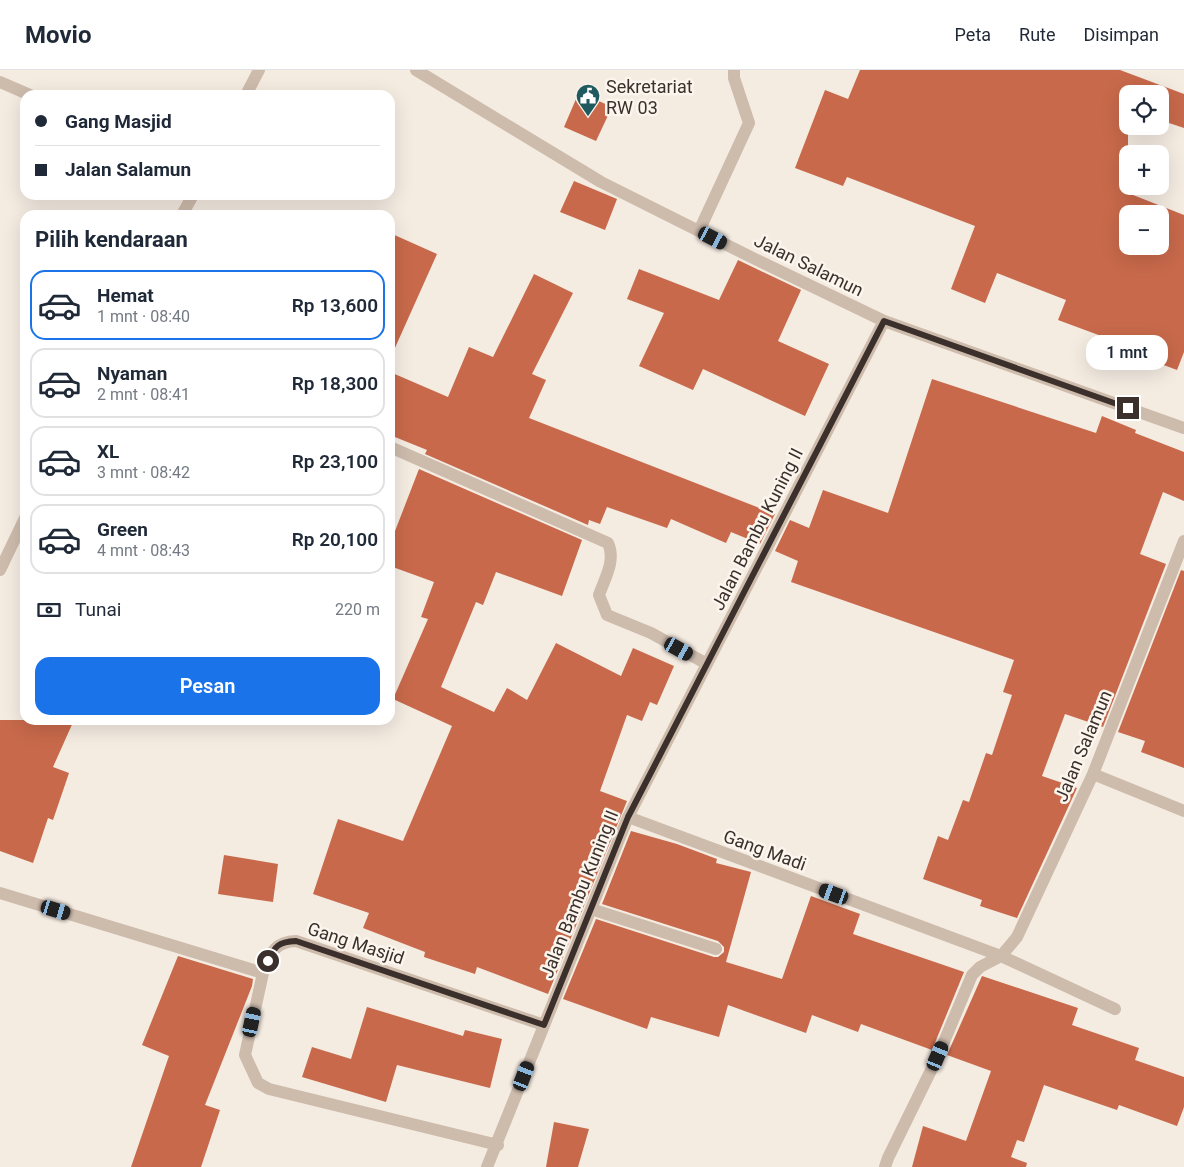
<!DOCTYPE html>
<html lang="id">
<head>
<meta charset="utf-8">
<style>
  :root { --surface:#fff; --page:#f2f2f3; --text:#1f2937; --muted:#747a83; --line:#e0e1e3; --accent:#1a73e8 }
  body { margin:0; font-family:Roboto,sans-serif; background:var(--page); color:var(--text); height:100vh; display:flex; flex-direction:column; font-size:19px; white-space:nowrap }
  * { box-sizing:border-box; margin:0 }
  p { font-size:16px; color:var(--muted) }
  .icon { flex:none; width:28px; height:28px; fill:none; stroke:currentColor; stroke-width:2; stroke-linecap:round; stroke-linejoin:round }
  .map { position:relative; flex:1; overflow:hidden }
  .drawer { position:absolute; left:20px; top:140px; width:375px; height:515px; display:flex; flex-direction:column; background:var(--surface); border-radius:15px; box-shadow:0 5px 20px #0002 }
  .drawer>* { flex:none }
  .hud { position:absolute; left:20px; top:20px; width:375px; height:110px; border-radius:15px; box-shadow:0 5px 20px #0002; display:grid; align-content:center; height:110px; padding:0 15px; background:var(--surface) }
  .controls { position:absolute; left:1119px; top:15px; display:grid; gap:10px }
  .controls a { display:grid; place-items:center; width:50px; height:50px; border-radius:10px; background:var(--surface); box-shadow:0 5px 20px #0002; font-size:25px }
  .end { position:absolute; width:22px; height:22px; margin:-11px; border:6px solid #3b302b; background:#fff; box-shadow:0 0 0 2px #fff }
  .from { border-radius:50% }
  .bubble { position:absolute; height:35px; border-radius:15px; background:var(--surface); box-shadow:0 5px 20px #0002; font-size:16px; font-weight:600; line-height:35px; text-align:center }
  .car { position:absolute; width:15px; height:30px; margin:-15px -8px; border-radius:6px; box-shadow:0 0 4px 1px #0007; background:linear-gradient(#222 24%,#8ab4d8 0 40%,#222 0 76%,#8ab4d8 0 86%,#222 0) }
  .hud b { display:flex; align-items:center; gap:18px; height:48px; font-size:19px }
  .hud b+b { border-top:1px solid var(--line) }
  .hud i { width:12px; height:12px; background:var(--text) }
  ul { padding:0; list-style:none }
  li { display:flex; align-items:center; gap:15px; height:70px; margin:0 10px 8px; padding:0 5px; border:2px solid var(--line); border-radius:15px }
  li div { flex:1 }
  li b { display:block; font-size:19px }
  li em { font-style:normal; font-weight:600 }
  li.active { border-color:var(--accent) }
  li>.icon { width:45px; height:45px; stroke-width:1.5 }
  h2 { padding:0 15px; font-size:22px; line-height:60px }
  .pay { display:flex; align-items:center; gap:12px; height:55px; padding:0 15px; font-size:19px }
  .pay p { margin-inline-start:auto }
  .action { display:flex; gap:10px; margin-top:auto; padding:10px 15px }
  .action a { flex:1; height:58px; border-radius:15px; background:var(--accent); color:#fff; font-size:20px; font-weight:600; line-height:58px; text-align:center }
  header { display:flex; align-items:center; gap:30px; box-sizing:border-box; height:70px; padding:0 25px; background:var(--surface); border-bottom:1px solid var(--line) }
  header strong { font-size:24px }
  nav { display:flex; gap:28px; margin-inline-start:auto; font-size:18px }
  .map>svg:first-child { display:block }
</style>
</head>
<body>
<header>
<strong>Movio</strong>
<nav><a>Peta</a><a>Rute</a><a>Disimpan</a></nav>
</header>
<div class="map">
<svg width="1184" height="1097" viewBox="0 0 1184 1097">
  <rect width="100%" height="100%" fill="#f4ebe1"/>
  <!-- building -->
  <path fill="#c8694b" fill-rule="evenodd" d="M860,0H1120L1184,24V58L1160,50V24H1128V123L1184,145V282L1177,300L1110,275L1112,270L1058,250L1066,230L997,203L985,233L951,219L975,156L847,107L843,116L795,98L825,20L848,29ZM1128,144H1160V176H1128Z
    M579,22L612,37L596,71L564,57Z
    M574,111L617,129L605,160L560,142Z
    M390,163L437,184L390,289Z
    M738,190L801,220L778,271L829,294L805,346L703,299L693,320L639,296L664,243L627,229L639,199L719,230Z
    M534,204L573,223L532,304L546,310L529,348L775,444L760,474L731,462L726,473L671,449L667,458L607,437L600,454L589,450L588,455L425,384L427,380L390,365V302L448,327L469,277L493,287Z
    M932,309L1096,363L1102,346L1136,360L1135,363L1184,382V431L1163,422L1140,484L1166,494L1103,657L1065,644L1042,706L1077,718L1017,848L980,836L982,830L923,809L938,766L948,770L963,730L969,732L986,683L992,685L1012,625L1003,622L1014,590L791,512L798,491L775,481L790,450L809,458L823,420L888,443Z
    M419,399L582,470L562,526L496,502L483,535L476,532L441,617L494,642L507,618L527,630L556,573L621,606L633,578L674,596L657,635L650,632L642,651L627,645L600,721L627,731L548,924L477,897L475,904L424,887L425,882L363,858L369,843L313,824L338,749L403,771L452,656L393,629L428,549L421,547L434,512L390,496V474Z
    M1181,500L1184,501V698L1141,682L1145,671L1118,662Z
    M0,650H74L53,697L69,703L53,750L48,748L33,793L0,781Z
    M631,761L677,774L717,789L716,793L751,802L726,892L782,909L811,826L860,844L853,864L964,902L932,980L861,954L858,962L812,945L806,963L728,935L719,967L651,947L647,959L563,929L596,849L714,887H718L724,882V877L718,871L602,834Z
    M224,785L278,794L273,832L218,824Z
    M178,886L253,909L252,916L205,1035L220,1040L201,1097H131L169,986L142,975Z
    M982,906L1078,938L1072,955L1139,978L1135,990L1184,1007V1037L1177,1056L1119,1035L1117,1040L1044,1015L1024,1072L1017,1070L1011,1087L1027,1093L1026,1097H912L923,1056L966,1071L991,1001L947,985Z
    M367,937L463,966L465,960L502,969L490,1018L397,995L386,1032L302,1007L312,977L351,989Z
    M554,1052L589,1059L578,1097H546Z"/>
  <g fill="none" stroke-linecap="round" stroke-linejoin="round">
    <!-- street -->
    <path stroke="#cdbbac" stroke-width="12" d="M416,0L601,112L755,189L884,251L1184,358
      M0,12L30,25
      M246,25L259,0
      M182,145L193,125
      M699,161L749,53L734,8V0
      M390,377L608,473C616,490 605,508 599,525L607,545L651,563L707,594
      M0,500L25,448
      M1093,704L1184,741
      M628,747L1001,886L1115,939
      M0,823L263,903C271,884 273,872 296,871L544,955
      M591,839L716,879
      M263,903L245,985L258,1013L269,1019L498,1075
      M487,1097L628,747L884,251
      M885,1097L888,1088L938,986L972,905L980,897L1001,886L1017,867L1093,704L1184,471"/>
  </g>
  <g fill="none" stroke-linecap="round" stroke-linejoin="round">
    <!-- route -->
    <path stroke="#3b302b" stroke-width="6" d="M268,891C275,876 278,872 296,871L544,955L628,747L884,251L1128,338"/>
  </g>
  <!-- icons -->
  <defs>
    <symbol id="civic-pin" viewBox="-11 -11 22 30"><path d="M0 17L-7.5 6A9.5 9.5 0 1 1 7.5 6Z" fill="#1f5a5e" stroke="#fbf5ee"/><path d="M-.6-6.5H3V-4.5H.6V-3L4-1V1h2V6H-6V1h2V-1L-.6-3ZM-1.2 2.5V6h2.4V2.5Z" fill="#fff"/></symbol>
  </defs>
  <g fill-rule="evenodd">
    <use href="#civic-pin" x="574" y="12" width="28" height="38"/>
  </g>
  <g text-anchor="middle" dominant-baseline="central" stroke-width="5" stroke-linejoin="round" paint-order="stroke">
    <!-- poi labels -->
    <g font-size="18" fill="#3b302b" stroke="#fbf5ee" text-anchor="start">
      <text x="606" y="16">Sekretariat<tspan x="606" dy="21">RW 03</tspan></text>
    </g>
    <!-- street labels -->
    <g font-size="18" fill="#3b302b" stroke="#fbf5ee">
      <text transform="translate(809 195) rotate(26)">Jalan Salamun</text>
      <text transform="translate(757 459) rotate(-63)">Jalan Bambu Kuning II</text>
      <text transform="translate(1083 676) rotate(-67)">Jalan Salamun</text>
      <text transform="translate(765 780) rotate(20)">Gang Madi</text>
      <text transform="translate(579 824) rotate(-68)">Jalan Bambu Kuning II</text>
      <text transform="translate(356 873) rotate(18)">Gang Masjid</text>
    </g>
  </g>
</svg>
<div class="controls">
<a><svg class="icon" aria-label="locate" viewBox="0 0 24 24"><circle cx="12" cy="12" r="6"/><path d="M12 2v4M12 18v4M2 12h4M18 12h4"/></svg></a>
<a>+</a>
<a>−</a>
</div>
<i class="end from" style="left:268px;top:891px"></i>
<i class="end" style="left:1128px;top:338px"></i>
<div class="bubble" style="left:1086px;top:265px;width:82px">1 mnt</div>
<i class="car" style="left:713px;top:168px;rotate:117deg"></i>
<i class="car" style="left:679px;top:579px;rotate:119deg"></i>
<i class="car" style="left:834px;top:824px;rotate:290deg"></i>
<i class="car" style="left:56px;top:840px;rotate:107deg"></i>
<i class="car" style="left:252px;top:952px;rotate:12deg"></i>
<i class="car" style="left:938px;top:986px;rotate:23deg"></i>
<i class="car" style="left:524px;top:1006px;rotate:21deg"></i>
<div class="hud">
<b><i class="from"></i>Gang Masjid</b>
<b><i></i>Jalan Salamun</b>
</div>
<section class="drawer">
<h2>Pilih kendaraan</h2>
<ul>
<li class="active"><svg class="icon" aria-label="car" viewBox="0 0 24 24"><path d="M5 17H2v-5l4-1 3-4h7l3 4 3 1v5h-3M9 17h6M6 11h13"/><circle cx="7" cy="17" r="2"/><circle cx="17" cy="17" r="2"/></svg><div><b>Hemat</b><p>1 mnt · 08:40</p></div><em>Rp 13,600</em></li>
<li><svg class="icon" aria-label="car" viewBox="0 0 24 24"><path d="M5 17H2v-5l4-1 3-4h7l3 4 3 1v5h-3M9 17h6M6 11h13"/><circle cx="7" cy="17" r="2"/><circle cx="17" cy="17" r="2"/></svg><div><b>Nyaman</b><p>2 mnt · 08:41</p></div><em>Rp 18,300</em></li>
<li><svg class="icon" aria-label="car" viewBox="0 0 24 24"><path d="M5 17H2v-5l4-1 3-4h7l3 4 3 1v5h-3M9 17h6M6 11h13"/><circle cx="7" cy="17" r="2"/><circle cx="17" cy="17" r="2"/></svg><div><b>XL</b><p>3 mnt · 08:42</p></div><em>Rp 23,100</em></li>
<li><svg class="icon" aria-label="car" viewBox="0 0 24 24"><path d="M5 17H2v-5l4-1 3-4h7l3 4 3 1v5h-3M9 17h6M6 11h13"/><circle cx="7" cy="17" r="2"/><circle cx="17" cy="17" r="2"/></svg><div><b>Green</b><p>4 mnt · 08:43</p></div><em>Rp 20,100</em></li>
</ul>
<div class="pay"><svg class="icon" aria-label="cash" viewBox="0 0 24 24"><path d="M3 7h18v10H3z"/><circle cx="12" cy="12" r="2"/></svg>Tunai<p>220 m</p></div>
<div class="action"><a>Pesan</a></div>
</section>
</div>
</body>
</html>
